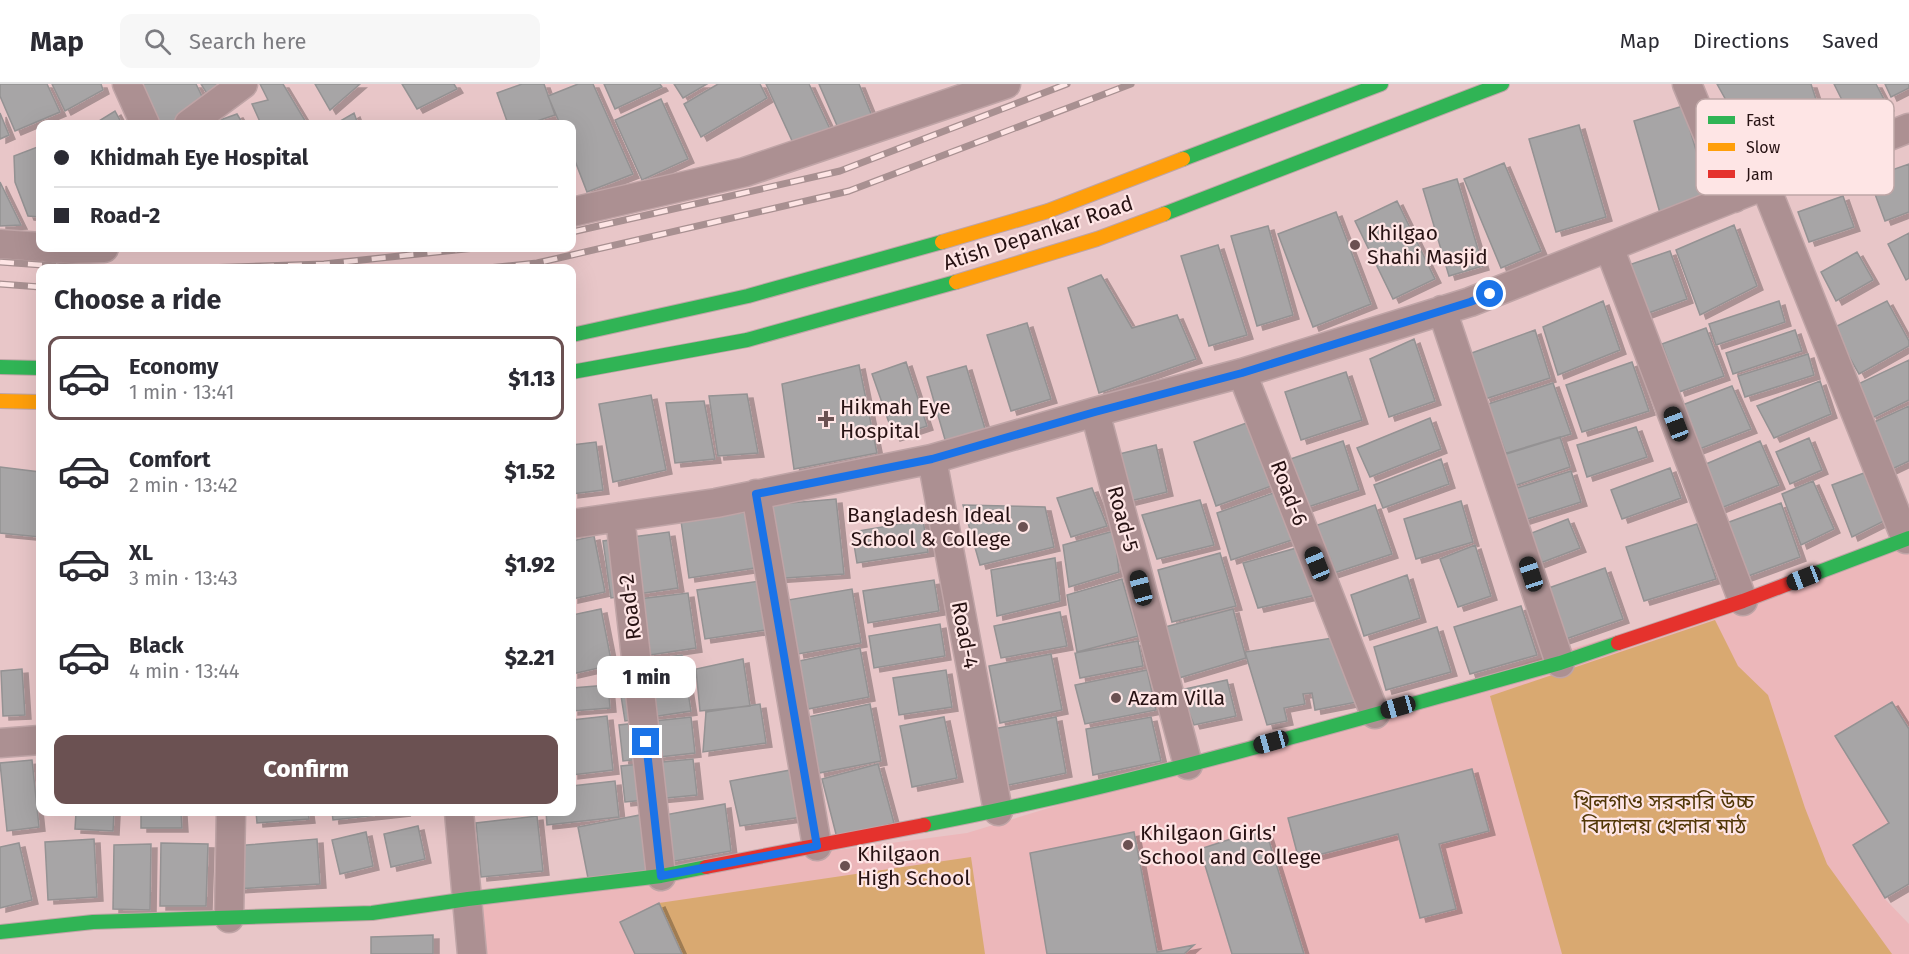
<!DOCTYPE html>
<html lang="en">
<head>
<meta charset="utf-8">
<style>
  :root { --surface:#fff; --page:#f7f7f7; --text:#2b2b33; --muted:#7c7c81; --line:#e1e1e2; --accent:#6b5152 }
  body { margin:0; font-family:"Fira Sans","Noto Sans Bengali",sans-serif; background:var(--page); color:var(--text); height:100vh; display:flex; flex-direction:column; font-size:22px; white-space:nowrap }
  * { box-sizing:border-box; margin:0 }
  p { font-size:20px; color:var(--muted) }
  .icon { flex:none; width:33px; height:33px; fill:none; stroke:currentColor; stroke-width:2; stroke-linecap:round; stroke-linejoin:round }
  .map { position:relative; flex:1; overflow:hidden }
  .sheet { position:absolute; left:36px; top:180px; width:540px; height:552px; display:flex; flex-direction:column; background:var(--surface); border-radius:12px; box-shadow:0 6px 24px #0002 }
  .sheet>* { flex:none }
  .banner { position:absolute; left:36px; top:36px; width:540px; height:132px; border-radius:12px; box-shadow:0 6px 24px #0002; display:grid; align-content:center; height:132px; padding:0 18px; background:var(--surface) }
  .end { position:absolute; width:27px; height:27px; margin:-14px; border:8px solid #1a73e8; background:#fff; box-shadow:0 0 0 3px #fff }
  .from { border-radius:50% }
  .bubble { position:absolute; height:42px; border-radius:12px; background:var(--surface); box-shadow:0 6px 24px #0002; font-size:20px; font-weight:800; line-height:42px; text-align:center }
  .car { position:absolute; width:18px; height:36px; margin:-18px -9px; border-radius:8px; box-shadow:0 0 4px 2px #0007; background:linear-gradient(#222 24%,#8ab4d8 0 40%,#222 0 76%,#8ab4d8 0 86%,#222 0) }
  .banner b { display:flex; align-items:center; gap:21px; height:57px; font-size:22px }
  .banner b+b { border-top:2px solid var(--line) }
  .banner i { width:15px; height:15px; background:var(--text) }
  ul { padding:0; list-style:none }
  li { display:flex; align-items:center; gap:18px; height:84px; margin:0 12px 9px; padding:0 6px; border:3px solid transparent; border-radius:12px }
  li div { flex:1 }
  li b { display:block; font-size:22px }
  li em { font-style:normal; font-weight:800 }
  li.active { border-color:var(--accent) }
  li>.icon { width:54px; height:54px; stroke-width:1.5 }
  h2 { padding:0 18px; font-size:27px; line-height:72px }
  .button { display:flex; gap:12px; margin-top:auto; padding:12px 18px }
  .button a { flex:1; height:69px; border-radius:12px; background:var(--accent); color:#fff; font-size:24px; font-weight:800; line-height:69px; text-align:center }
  header { display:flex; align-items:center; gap:36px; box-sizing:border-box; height:84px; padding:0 30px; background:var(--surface); border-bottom:2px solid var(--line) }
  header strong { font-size:28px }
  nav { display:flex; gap:33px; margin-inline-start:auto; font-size:21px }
  .search { width:420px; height:54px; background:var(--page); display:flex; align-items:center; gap:15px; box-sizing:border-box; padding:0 21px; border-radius:12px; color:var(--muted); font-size:22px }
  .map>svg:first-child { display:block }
</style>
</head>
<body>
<header>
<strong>Map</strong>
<div class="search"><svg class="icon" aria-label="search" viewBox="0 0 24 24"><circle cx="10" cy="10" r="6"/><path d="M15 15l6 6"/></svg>Search here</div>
<nav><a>Map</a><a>Directions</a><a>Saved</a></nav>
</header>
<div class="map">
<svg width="1909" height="870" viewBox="0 0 1909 870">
  <defs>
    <filter id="shadow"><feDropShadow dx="6" dy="4" stdDeviation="0" flood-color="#0004"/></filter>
  </defs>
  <rect width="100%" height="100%" fill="#e8c6c8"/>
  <!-- built -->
  <path fill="#ecb7ba" d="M1909,462V800L1885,815L1909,840V870H472L468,815L967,749Z"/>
  <!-- green -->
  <path fill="#d9a971" d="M1715,536L1738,582L1768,611L1805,724L1827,780L1892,870H1562L1490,612Z
    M971,773L985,870H682L659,819Z"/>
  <!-- building -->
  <path fill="#a7a5a6" stroke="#949293" stroke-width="1.5" filter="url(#shadow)" d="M0,0H47L60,28L15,47L0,12Z
    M52,0H101L103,6L65,27Z
    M123,0H196L209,27L189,40H140Z
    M201,0H228L209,13Z
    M260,0H283L307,40H261L252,20L268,16Z
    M315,0H360L330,26Z
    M402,0H454L457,5L417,25Z
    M522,0H544L555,31L528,40H508L497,9Z
    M578,0H593L633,90L587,108L572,69V40H560L548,12Z
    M604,0H660L662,3L615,25Z
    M674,0H707L683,14Z
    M718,0H760L767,14L701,53L684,20Z
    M766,0H809L830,45L794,61Z
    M819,0H859L874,37L839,46Z
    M1717,0H1811L1822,34L1761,79Z
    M1834,0H1876L1888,23L1854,40Z
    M1885,0H1909V4L1891,13Z
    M661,15L688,75L642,96L615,36Z
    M1683,22L1710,114L1660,129L1634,37Z
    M115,27L122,40H94Z
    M0,29L9,51L0,55Z
    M354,29L358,40H335Z
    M237,30L243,40H209Z
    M1579,41L1606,133L1556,148L1529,55Z
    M40,62V133L28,132L15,98L14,72Z
    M1504,79L1541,167L1501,184L1464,95Z
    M1909,80V128L1885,137L1869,94Z
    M1457,95L1483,182L1449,192L1423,105Z
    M0,98L21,141L0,142Z
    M1843,112L1854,143L1809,158L1798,128Z
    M1397,117L1435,195L1393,215L1355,137Z
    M1336,128L1371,220L1313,243L1278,150Z
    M1734,141L1757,202L1700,231L1676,166Z
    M1268,142L1293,231L1257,242L1231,152Z
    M1909,149V194L1906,196L1888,160Z
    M1218,161L1247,251L1209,262L1181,172Z
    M1670,167L1687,215L1643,231L1626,182Z
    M1857,168L1873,196L1836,217L1821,188Z
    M1101,191L1132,244L1177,231L1196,275L1099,309L1068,204Z
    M1603,217L1620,266L1558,291L1543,243Z
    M1779,217L1785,238L1716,261L1709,240Z
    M1887,217L1909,257V262L1859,290L1833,244Z
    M1027,239L1051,315L1011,327L987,251Z
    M1706,244L1724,292L1679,308L1662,260Z
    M1535,246L1550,294L1485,315L1469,270Z
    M1795,246L1802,267L1733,290L1726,269Z
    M1414,255L1435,317L1389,333L1370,275Z
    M1808,270L1814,291L1745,313L1738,292Z
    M1909,276V316L1872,334L1856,301Z
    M906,278L927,342L894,353L872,290Z
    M1632,278L1649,327L1582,348L1566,301Z
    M859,281L877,369L794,385L782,300Z
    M966,282L986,348L946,359L927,293Z
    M1346,288L1362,336L1301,356L1285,308Z
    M1820,297L1831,330L1774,354L1757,322Z
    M1553,299L1571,350L1506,370L1488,320Z
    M1732,302L1751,345L1689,369L1672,325Z
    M747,310L758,369L718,372L709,312Z
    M651,311L666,386L613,398L599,320Z
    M704,317L715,375L675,379L666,319Z
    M1909,322V377L1890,386L1872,339Z
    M1430,334L1441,365L1370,393L1357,364Z
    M1252,337L1274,401L1216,422L1194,358Z
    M1636,343L1647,373L1587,393L1577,361Z
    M1560,353L1570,383L1511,403L1500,371Z
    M1809,354L1822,386L1790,400L1776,368Z
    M1343,357L1359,406L1299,426L1282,378Z
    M1760,357L1779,401L1716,426L1699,383Z
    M596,358L603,406L572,410V361Z
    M1156,361L1167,408L1126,418L1115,371Z
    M1441,375L1449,400L1383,424L1374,401Z
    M0,383L40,388V453L0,449Z
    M1670,384L1681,414L1622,435L1611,406Z
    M1571,387L1581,418L1521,437L1511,406Z
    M1864,389L1884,437L1852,453L1832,401Z
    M1813,397L1834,445L1801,461L1782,410Z
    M1092,404L1107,442L1071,453L1057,414Z
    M1282,406L1298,454L1231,476L1217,429Z
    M836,415L844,490L771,495L767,421Z
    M1200,416L1214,461L1157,475L1142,431Z
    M1461,417L1473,458L1416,475L1404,435Z
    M1781,419L1800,473L1740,495L1721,441Z
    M963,421L1045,423L1054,463L980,481Z
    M1375,421L1392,470L1331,490L1315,442Z
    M747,428L755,484L689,494L681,437Z
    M1568,435L1580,464L1519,487L1511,457Z
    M923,436L928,468L857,479L852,448Z
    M1697,440L1716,495L1644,517L1626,463Z
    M1114,447L1119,488L1069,503L1063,461Z
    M669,448L678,504L611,514L603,457Z
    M594,452L605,508L572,515V457Z
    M1307,461L1325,509L1258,524L1243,479Z
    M1475,461L1491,512L1458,523L1440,475Z
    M1220,469L1236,522L1172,538L1158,486Z
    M1055,474L1060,517L997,532L991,486Z
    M1605,484L1623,535L1560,557L1543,506Z
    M1407,491L1420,534L1364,552L1351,511Z
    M1122,495L1138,552L1077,568L1067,511Z
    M934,496L939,527L868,539L863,507Z
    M760,497L766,546L705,555L697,506Z
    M852,505L861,559L798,570L788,516Z
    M688,509L696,564L630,574L622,517Z
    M1521,522L1537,571L1470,590L1454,543Z
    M601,525L612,581L572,590V531Z
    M1233,525L1246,574L1179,594L1165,543Z
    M1060,528L1067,562L1001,574L994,542Z
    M940,540L945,572L874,584L869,552Z
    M1437,543L1451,588L1386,606L1374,563Z
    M1345,552L1357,618L1315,626L1312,609L1303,610L1305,620L1284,624L1287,637L1267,641L1245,568Z
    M1138,557L1143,582L1080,594L1075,569Z
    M860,564L869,613L808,625L799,577Z
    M1051,570L1062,626L1000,639L989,582Z
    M682,571L691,627L625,637L616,580Z
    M743,575L750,622L700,627L696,585Z
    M22,585L25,631L3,632L1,587Z
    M946,586L952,623L899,631L893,594Z
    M1147,586L1156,626L1085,640L1075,601Z
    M1227,596L1236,632L1194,641L1180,606Z
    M608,601L610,624L572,627V604Z
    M1892,618L1909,645V800L1885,814L1853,761L1889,739L1835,652Z
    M760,620L766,659L703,668L706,628Z
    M870,620L881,677L819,689L808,633Z
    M607,632L613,686L572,691V636Z
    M691,633L695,669L623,677L619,641Z
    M944,633L957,694L912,703L900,642Z
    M1056,633L1066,689L1004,702L993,645Z
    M1151,633L1161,677L1093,691L1086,645Z
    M693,675L697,711L625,718L621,682Z
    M32,676L39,743L7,747L0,679Z
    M878,680L894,739L837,754L822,695Z
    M796,685L802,733L740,742L730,697Z
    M1472,685L1489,747L1439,760L1456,825L1420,834L1398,750L1299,776L1288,734Z
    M615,697L619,733L547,741L546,728H572V702Z
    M725,720L731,767L669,778L659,732Z
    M76,728H114L113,747L75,745Z
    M141,728H181L182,744H141Z
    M256,728H308L309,735L257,739Z
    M332,728H405L333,736Z
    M640,731L651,787L589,799L578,743Z
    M537,732L543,787L481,793L476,739Z
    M418,742L425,775L391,783L384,750Z
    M1265,744L1304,870H1232L1200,765Z
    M366,748L373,782L340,790L332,756Z
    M1134,748L1157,868L1194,861L1184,870H1047L1030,769Z
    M94,755L97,813L48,816L45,758Z
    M317,755L320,800L236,805L234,762Z
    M19,759L32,816L0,824V763Z
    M161,759L208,760L206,822H160Z
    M151,760L150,826L113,825L114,761Z
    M659,819L682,870H635L620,838Z
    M433,851V870H371V853Z"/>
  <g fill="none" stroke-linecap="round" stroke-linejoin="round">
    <defs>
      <path id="street" d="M127,0L145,40
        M1687,0L1734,114
        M189,40L243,0
        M1765,101L1906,455
        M572,128L745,88L1006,0
        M0,160L40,163
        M1609,163L1743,517
        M49,164L72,165L104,164
        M1442,226L1560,579
        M1242,289L1375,630
        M1095,328L1188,681
        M932,375L998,727
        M756,410L817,762
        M620,433L661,792
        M572,440L716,419L932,375L1095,328L1242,289L1470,218L1909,44
        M0,659L40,656
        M459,728L472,870
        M229,834L231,728"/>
      <path id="fast" d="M1183,75L1381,0
        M1164,130L1502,0
        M572,251L748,212L942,158
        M0,283L40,284
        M572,288L747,256L956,198
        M1798,496L1909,454
        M924,741C1139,700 1349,637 1560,579L1618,559
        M0,848L93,838L372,829L468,815L661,792L706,783"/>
      <path id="slow" d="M942,158L1048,127L1183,75
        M956,198L1097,155L1164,130
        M0,317L40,318"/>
      <path id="jam" d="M1618,559L1743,517L1798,496
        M706,783L924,741"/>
    </defs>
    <!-- street casing -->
    <use href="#street" stroke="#bfa4a6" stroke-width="31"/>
    <!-- fast casing -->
    <use href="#fast" stroke="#bfa4a6" stroke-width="16"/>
    <!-- slow casing -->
    <use href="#slow" stroke="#bfa4a6" stroke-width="16"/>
    <!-- jam casing -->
    <use href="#jam" stroke="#bfa4a6" stroke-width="16"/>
    <!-- street -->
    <use href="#street" stroke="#ac9092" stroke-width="28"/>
    <!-- fast -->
    <use href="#fast" stroke="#30b455" stroke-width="14"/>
    <!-- slow -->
    <use href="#slow" stroke="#ff9f0a" stroke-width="14"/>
    <!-- jam -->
    <use href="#jam" stroke="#e5322d" stroke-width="14"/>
    <defs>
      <path id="rail" d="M572,148L840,87L1067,0
        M0,178L85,184
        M204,184L324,180L475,164
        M488,184L537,179L849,107L1131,0
        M0,200L40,203"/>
    </defs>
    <!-- rail casing -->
    <use href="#rail" stroke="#a89091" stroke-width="7"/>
    <!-- rail -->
    <use href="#rail" stroke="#fee5e5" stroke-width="4.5" stroke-dasharray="14" stroke-linecap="butt"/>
  </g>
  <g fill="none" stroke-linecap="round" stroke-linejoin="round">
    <!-- route -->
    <path stroke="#1a73e8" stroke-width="8" d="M646,658L661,792L817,762L756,410L932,375L1095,328L1242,289L1470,218L1490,210"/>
  </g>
  <!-- markers -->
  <g fill="#6b5152" stroke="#fee5e5" stroke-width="2">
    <circle cx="1355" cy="161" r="6"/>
    <path d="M823 326h6v6h6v6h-6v6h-6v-6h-6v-6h6z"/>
    <circle cx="1023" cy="443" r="6"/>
    <circle cx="1116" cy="614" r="6"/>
    <circle cx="1128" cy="761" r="6"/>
    <circle cx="845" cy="782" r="6"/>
  </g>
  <g text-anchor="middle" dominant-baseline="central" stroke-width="4.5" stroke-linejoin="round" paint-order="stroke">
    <!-- street labels -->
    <g font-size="21" fill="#271213" stroke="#fee5e5">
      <text transform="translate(1038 149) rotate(-18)">Atish Depankar Road</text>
      <text transform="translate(1289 409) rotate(69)">Road-6</text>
      <text transform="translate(1123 435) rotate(75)">Road-5</text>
      <text transform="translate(630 523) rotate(-97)">Road-2</text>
      <text transform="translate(965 551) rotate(79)">Road-4</text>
    </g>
    <!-- poi labels -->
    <g font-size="21" fill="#271213" stroke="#fee5e5" text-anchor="start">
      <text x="1367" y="149">Khilgao<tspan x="1367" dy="24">Shahi Masjid</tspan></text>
      <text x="840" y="323">Hikmah Eye<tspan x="840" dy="24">Hospital</tspan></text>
      <text x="1011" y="431" text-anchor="end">Bangladesh Ideal<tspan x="1011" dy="24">School &amp; College</tspan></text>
      <text x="1128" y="614">Azam Villa</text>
      <text x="1140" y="749">Khilgaon Girls'<tspan x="1140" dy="24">School and College</tspan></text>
      <text x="857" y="770">Khilgaon<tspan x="857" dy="24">High School</tspan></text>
    </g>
    <!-- park labels -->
    <g font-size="21" fill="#513706" stroke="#fee5e5">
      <text x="1664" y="718">খিলগাও সরকারি উচ্চ<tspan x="1664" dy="24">বিদ্যালয় খেলার মাঠ</tspan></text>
    </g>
  </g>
  <!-- legend -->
  <rect x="1696" y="15" width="198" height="96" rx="9" fill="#fee5e5" stroke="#bea6a6" stroke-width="1.5"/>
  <rect x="1708" y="32" width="27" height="8" fill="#30b455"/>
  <rect x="1708" y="59" width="27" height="8" fill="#ff9f0a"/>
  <rect x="1708" y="86" width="27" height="8" fill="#e5322d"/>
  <g font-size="16" fill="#271213">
    <text x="1746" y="42">Fast</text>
    <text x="1746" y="69">Slow</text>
    <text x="1746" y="96">Jam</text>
  </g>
</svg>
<i class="end from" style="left:1490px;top:210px"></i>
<i class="end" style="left:646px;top:658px"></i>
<div class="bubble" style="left:597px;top:572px;width:99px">1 min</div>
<i class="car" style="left:1676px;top:340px;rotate:339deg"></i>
<i class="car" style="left:1317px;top:480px;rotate:338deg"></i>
<i class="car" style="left:1531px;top:490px;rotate:342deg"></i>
<i class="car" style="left:1804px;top:494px;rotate:249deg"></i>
<i class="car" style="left:1141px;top:504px;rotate:345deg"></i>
<i class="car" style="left:1398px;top:623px;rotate:254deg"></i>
<i class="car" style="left:1271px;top:658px;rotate:254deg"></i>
<div class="banner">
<b><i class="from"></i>Khidmah Eye Hospital</b>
<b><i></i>Road-2</b>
</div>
<section class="sheet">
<h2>Choose a ride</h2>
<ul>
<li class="active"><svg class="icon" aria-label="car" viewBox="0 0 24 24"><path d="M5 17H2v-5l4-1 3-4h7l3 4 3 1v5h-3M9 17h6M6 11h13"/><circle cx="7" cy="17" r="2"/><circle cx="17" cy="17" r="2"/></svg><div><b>Economy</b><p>1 min · 13:41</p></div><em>$1.13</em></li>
<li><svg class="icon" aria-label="car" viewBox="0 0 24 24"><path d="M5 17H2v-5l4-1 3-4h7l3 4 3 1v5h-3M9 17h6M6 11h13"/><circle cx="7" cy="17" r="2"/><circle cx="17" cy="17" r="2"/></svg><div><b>Comfort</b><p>2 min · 13:42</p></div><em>$1.52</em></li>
<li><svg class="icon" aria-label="car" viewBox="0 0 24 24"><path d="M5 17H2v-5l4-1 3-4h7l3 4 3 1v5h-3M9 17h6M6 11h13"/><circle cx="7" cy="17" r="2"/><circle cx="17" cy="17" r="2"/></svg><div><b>XL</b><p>3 min · 13:43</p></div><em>$1.92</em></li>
<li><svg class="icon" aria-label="car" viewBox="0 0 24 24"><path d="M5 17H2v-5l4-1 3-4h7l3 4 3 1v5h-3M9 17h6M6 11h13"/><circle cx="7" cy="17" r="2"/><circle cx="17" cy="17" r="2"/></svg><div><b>Black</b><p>4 min · 13:44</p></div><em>$2.21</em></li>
</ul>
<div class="button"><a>Confirm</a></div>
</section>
</div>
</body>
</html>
